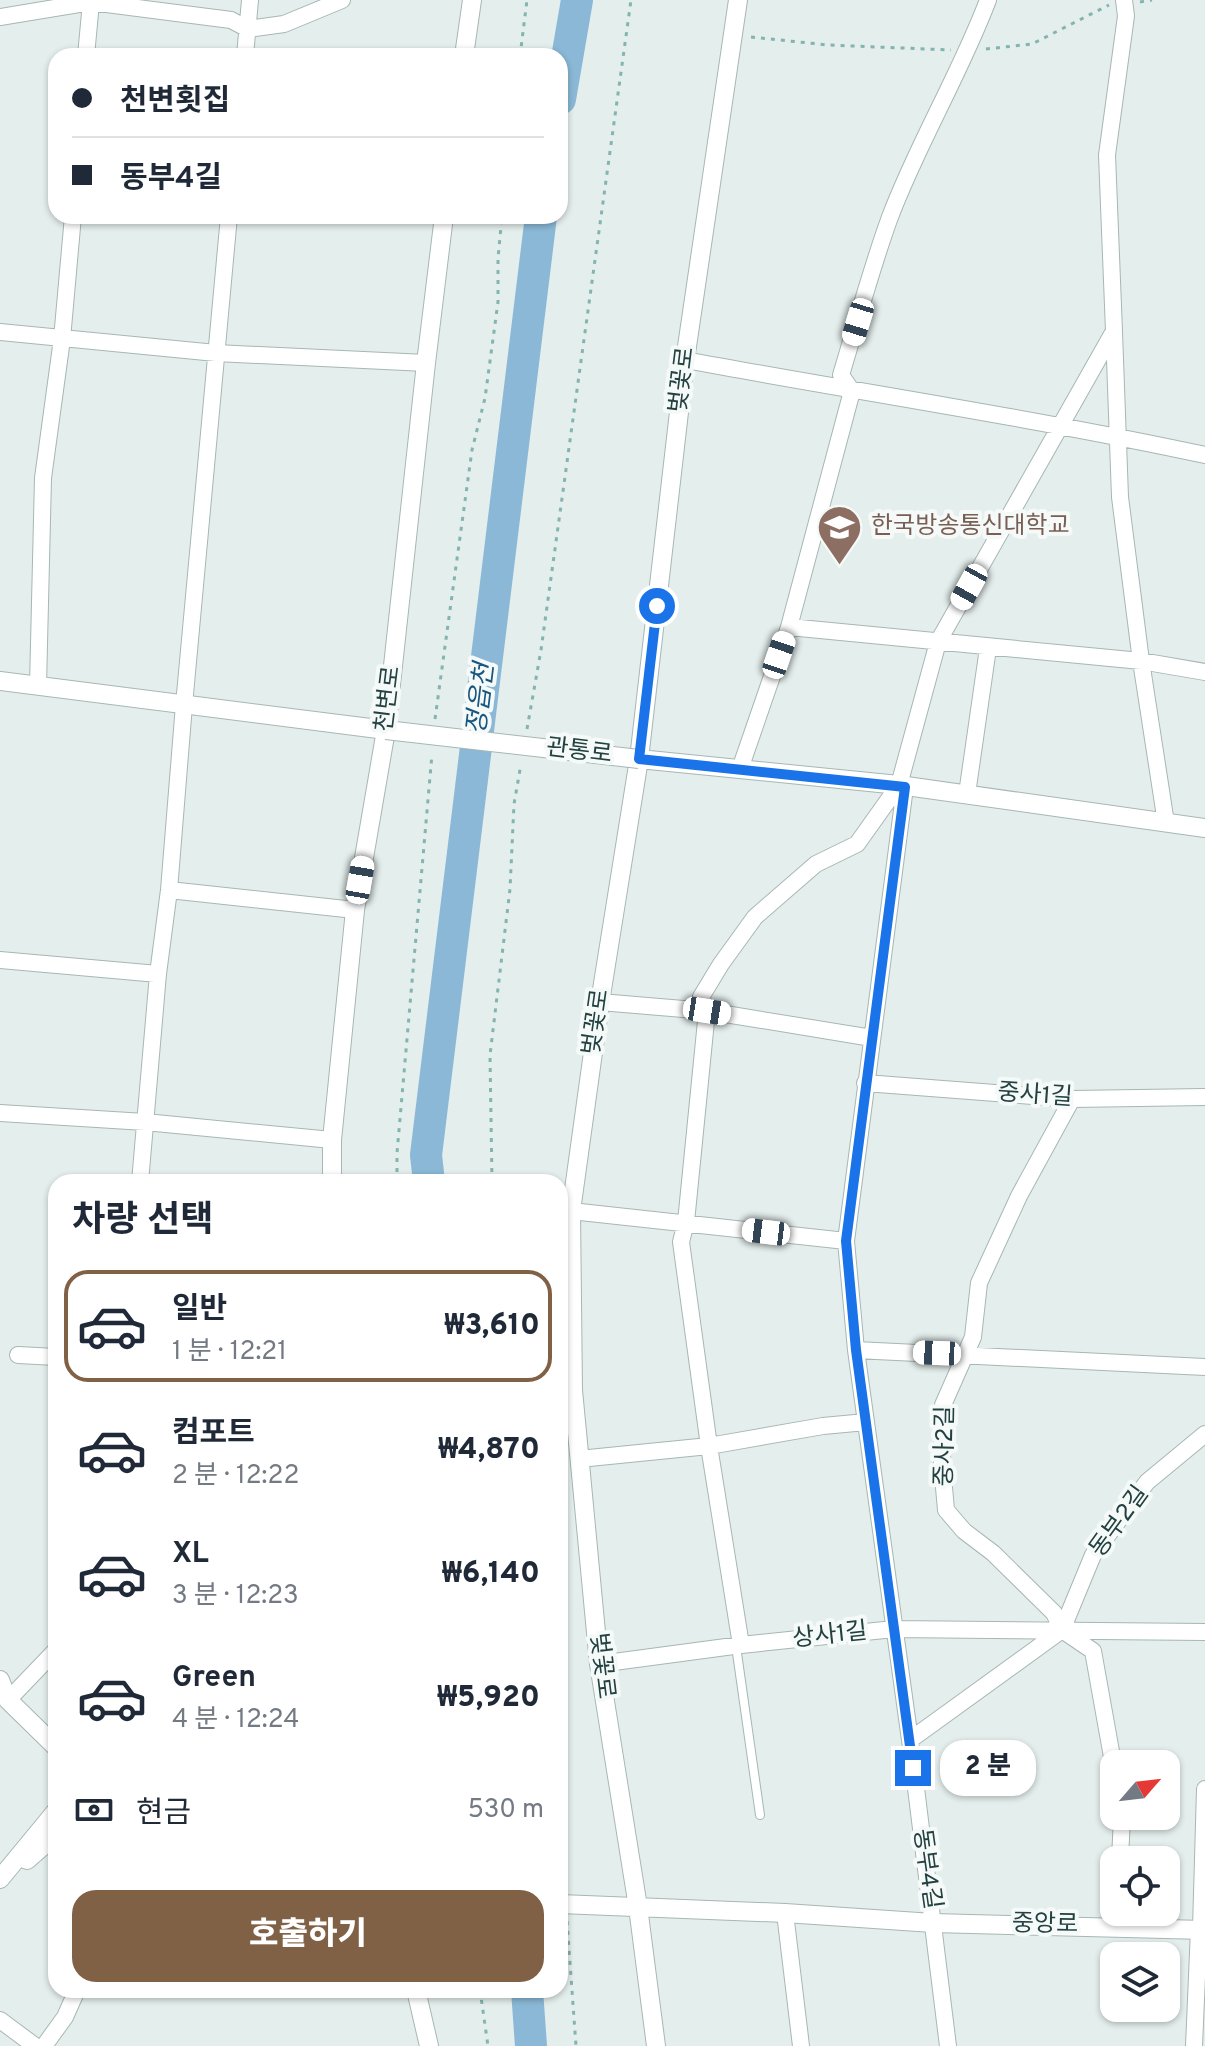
<!DOCTYPE html>
<html lang="ko">
<head>
<meta charset="utf-8">
<style>
  :root { --surface:#fff; --page:#f2f2f3; --text:#1f2937; --muted:#747a83; --line:#e0e1e3; --accent:#816146 }
  body { margin:0; font-family:Overpass,"Noto Sans KR",sans-serif; background:var(--page); color:var(--text); height:100vh; display:flex; flex-direction:column; font-size:30px; white-space:nowrap }
  * { box-sizing:border-box; margin:0 }
  p { font-size:26px; color:var(--muted) }
  .icon { flex:none; width:44px; height:44px; fill:none; stroke:currentColor; stroke-width:2; stroke-linecap:round; stroke-linejoin:round }
  .map { position:relative; flex:1; overflow:hidden }
  .drawer { position:absolute; left:48px; top:1174px; width:520px; height:824px; display:flex; flex-direction:column; background:var(--surface); border-radius:24px; box-shadow:0 2px 6px #0004 }
  .drawer>* { flex:none }
  .banner { position:absolute; left:48px; top:48px; width:520px; height:176px; border-radius:24px; box-shadow:0 2px 6px #0004; display:grid; align-content:center; height:176px; padding:0 24px; background:var(--surface) }
  .needle { width:52px; rotate:62deg }
  .controls { position:absolute; left:1100px; top:1750px; display:grid; gap:16px }
  .controls a { display:grid; place-items:center; width:80px; height:80px; border-radius:16px; background:var(--surface); box-shadow:0 2px 6px #0004; font-size:40px }
  .end { position:absolute; width:36px; height:36px; margin:-18px; border:10px solid #1a73e8; background:#fff; box-shadow:0 0 0 4px #fff }
  .from { border-radius:50% }
  .bubble { position:absolute; height:56px; border-radius:24px; background:var(--surface); box-shadow:0 2px 6px #0004; font-size:26px; font-weight:800; line-height:56px; text-align:center }
  .car { position:absolute; width:24px; height:48px; margin:-24px -12px; border-radius:10px; box-shadow:0 0 6px 2px #0007; background:linear-gradient(#fff 24%,#345 0 40%,#fff 0 76%,#345 0 86%,#fff 0) }
  .banner b { display:flex; align-items:center; gap:28px; height:76px; font-size:30px }
  .banner b+b { border-top:2px solid var(--line) }
  .banner i { width:20px; height:20px; background:var(--text) }
  ul { padding:0; list-style:none }
  li { display:flex; align-items:center; gap:24px; height:112px; margin:0 16px 12px; padding:0 8px; border:4px solid transparent; border-radius:24px }
  li div { flex:1 }
  li b { display:block; font-size:30px }
  li em { font-style:normal; font-weight:800 }
  li.on { border-color:var(--accent) }
  li>.icon { width:72px; height:72px; stroke-width:1.5 }
  h2 { padding:0 24px; font-size:36px; line-height:96px }
  .pay { display:flex; align-items:center; gap:20px; height:88px; padding:0 24px; font-size:30px }
  .pay p { margin-inline-start:auto }
  .action { display:flex; gap:16px; margin-top:auto; padding:16px 24px }
  .action a { flex:1; height:92px; border-radius:24px; background:var(--accent); color:#fff; font-size:32px; font-weight:800; line-height:92px; text-align:center }
  .map>svg:first-child { display:block }
</style>
</head>
<body>
<div class="map">
<svg width="1205" height="2046" viewBox="0 0 1205 2046">
  <rect width="100%" height="100%" fill="#e4eeec"/>
  <g fill="none" stroke-linecap="round" stroke-linejoin="round">
    <!-- river -->
    <path stroke="#8ab8d6" stroke-width="32" d="M560,99L577,0
      M429,1182L426,1155L541,216
      M527,1990L531,2046"/>
    <defs>
      <path id="service" d="M736,1646L760,1815"/>
      <path id="minor" d="M0,17L91,2L231,20L248,29L284,24L342,0
        M86,56L91,2
        M245,56L250,0
        M0,332L216,353L426,363
        M1114,332L1120,497L1141,661L1166,823
        M685,360C858,392 1033,418 1205,455
        M789,627L1141,661L1205,672
        M38,686L43,478L62,339L73,216
        M740,769L789,627L852,391L841,375C857,322 871,269 890,217C918,143 960,74 988,0
        M905,787L846,1241L856,1350L910,1740L948,2046
        M967,794L988,648
        M169,890L355,910
        M0,960L158,974
        M600,1002L707,1011L701,997L721,964L755,917L816,864L857,844L899,785L938,642L1114,331L1107,155L1126,16L1124,0
        M865,1083L1072,1099L1205,1097
        M1072,1099L1019,1196L979,1283L973,1337L943,1405L942,1465L946,1510L964,1531L993,1553L1054,1613L1062,1630L1093,1651L1114,1768
        M0,1113L145,1122L332,1140
        M140,1182L158,974L169,890L184,705L229,216
        M571,1211L846,1241
        M856,1350L1205,1367
        M18,1355L56,1357
        M579,1459L709,1446L823,1426L866,1422
        M1062,1630L1093,1555L1147,1482L1205,1434
        M741,1645L709,1446L681,1242L686,1222L707,1011L872,1038
        M599,1664L741,1645L894,1629L1205,1632
        M8,1700L56,1650
        M910,1740L1062,1630
        M1120,1860L1122,1816
        M785,1913L801,2046
        M1201,1929L1205,1789
        M0,2020L35,2046
        M44,2046L65,2017L77,1990
        M1194,2046L1199,1929"/>
      <path id="tertiary" d="M464,56L472,0
        M0,681L386,730
        M639,759L899,785L1205,828
        M332,1182V1140L355,910L386,730L426,363L444,216
        M0,1680L8,1700L56,1747
        M27,1860L51,1839H56
        M0,1879L56,1811
        M610,1906L785,1913L933,1923L1205,1930
        M416,1990L429,2046
        M656,2046L638,1907L599,1664L573,1390L571,1211L600,1002L639,759L685,360L738,0"/>
    </defs>
    <!-- service casing -->
    <use href="#service" stroke="#a6b7b5" stroke-width="10"/>
    <!-- minor casing -->
    <use href="#minor" stroke="#a6b7b5" stroke-width="18"/>
    <!-- tertiary casing -->
    <use href="#tertiary" stroke="#a6b7b5" stroke-width="20"/>
    <!-- path -->
    <path stroke="#83b4b0" stroke-width="3" stroke-dasharray="4 6" stroke-linecap="butt" d="M1140,2L1152,0
      M751,37L828,45L951,50
      M986,49L1032,44L1109,5
      M520,56L527,0
      M435,719L472,450L485,398L498,302V258L502,216
      M527,729L541,650L631,0
      M397,1182V1153L432,754
      M492,1182L490,1055L510,889L514,804L521,764
      M560,1830L564,1886
      M567,1921L576,2046
      M480,1990L488,2046"/>
    <!-- service -->
    <use href="#service" stroke="#fff" stroke-width="8"/>
    <!-- minor -->
    <use href="#minor" stroke="#fff" stroke-width="16"/>
    <!-- tertiary -->
    <use href="#tertiary" stroke="#fff" stroke-width="18"/>
    <defs>
      <path id="tertiary-bridge" d="M386,730L639,759
        M560,1904L610,1906"/>
    </defs>
    <!-- tertiary-bridge casing -->
    <use href="#tertiary-bridge" stroke="#a6b7b5" stroke-width="20" stroke-linecap="butt"/>
    <!-- tertiary-bridge -->
    <use href="#tertiary-bridge" stroke="#fff" stroke-width="18"/>
  </g>
  <g fill="none" stroke-linecap="round" stroke-linejoin="round">
    <!-- route -->
    <path stroke="#1a73e8" stroke-width="10" d="M657,606L639,759L905,787L846,1241L856,1350L913,1768"/>
  </g>
  <!-- icons -->
  <defs>
    <symbol id="university-pin" viewBox="-11 -11 22 30"><path d="M0 17L-7.5 6A9.5 9.5 0 1 1 7.5 6Z" fill="#8d6e63" stroke="#f5faf9"/><path d="M0-5L7-2L0 1L-7-2ZM-4 1L0 2.5L4 1V4Q0 6-4 4Z" fill="#fff"/></symbol>
  </defs>
  <g fill-rule="evenodd">
    <use href="#university-pin" x="814" y="502" width="51" height="69"/>
  </g>
  <g text-anchor="middle" dominant-baseline="central" stroke-width="8" stroke-linejoin="round" paint-order="stroke">
    <!-- street labels -->
    <g font-size="24" fill="#224140" stroke="#f5faf9">
      <text transform="translate(683 380) rotate(-83)">벚꽃로</text>
      <text transform="translate(389 699) rotate(-83)">천변로</text>
      <text transform="translate(579 752) rotate(7)">관통로</text>
      <text transform="translate(597 1022) rotate(-82)">벚꽃로</text>
      <text transform="translate(1035 1096) rotate(4)">중사1길</text>
      <text transform="translate(946 1446) rotate(-89)">중사2길</text>
      <text transform="translate(1120 1522) rotate(-54)">동부2길</text>
      <text transform="translate(830 1636) rotate(-6)">상사1길</text>
      <text transform="translate(601 1666) rotate(83)">벚꽃로</text>
      <text transform="translate(926 1869) rotate(82)">동부4길</text>
      <text transform="translate(1045 1925) rotate(1)">중앙로</text>
    </g>
    <!-- education labels -->
    <g font-size="24" fill="#785e54" stroke="#f5faf9" text-anchor="start">
      <text x="871" y="527">한국방송통신대학교</text>
    </g>
    <!-- water labels -->
    <g font-size="26" font-style="italic" fill="#185781" stroke="#f5faf9">
      <text transform="translate(482 699) rotate(-83)">정읍천</text>
    </g>
  </g>
</svg>
<div class="controls">
<a><svg class="needle" viewBox="-14 -14 28 28"><path d="M0-13l5 13h-10z" fill="#e53935"/><path d="M0 13l5-13h-10z" fill="#747a83"/></svg></a>
<a><svg class="icon" aria-label="locate" viewBox="0 0 24 24"><circle cx="12" cy="12" r="6"/><path d="M12 2v4M12 18v4M2 12h4M18 12h4"/></svg></a>
<a><svg class="icon" aria-label="layers" viewBox="0 0 24 24"><path d="M12 4l9 5-9 5-9-5zM3 14l9 5 9-5"/></svg></a>
</div>
<i class="end from" style="left:657px;top:606px"></i>
<i class="end" style="left:913px;top:1768px"></i>
<div class="bubble" style="left:940px;top:1740px;width:96px">2 분</div>
<i class="car" style="left:858px;top:322px;rotate:197deg"></i>
<i class="car" style="left:969px;top:587px;rotate:209deg"></i>
<i class="car" style="left:779px;top:655px;rotate:19deg"></i>
<i class="car" style="left:360px;top:880px;rotate:10deg"></i>
<i class="car" style="left:707px;top:1011px;rotate:99deg"></i>
<i class="car" style="left:766px;top:1232px;rotate:277deg"></i>
<i class="car" style="left:937px;top:1353px;rotate:272deg"></i>
<div class="banner">
<b><i class="from"></i>천변횟집</b>
<b><i></i>동부4길</b>
</div>
<section class="drawer">
<h2>차량 선택</h2>
<ul>
<li class="on"><svg class="icon" aria-label="car" viewBox="0 0 24 24"><path d="M5 17H2v-5l4-1 3-4h7l3 4 3 1v5h-3M9 17h6M6 11h13"/><circle cx="7" cy="17" r="2"/><circle cx="17" cy="17" r="2"/></svg><div><b>일반</b><p>1 분 · 12:21</p></div><em>₩3,610</em></li>
<li><svg class="icon" aria-label="car" viewBox="0 0 24 24"><path d="M5 17H2v-5l4-1 3-4h7l3 4 3 1v5h-3M9 17h6M6 11h13"/><circle cx="7" cy="17" r="2"/><circle cx="17" cy="17" r="2"/></svg><div><b>컴포트</b><p>2 분 · 12:22</p></div><em>₩4,870</em></li>
<li><svg class="icon" aria-label="car" viewBox="0 0 24 24"><path d="M5 17H2v-5l4-1 3-4h7l3 4 3 1v5h-3M9 17h6M6 11h13"/><circle cx="7" cy="17" r="2"/><circle cx="17" cy="17" r="2"/></svg><div><b>XL</b><p>3 분 · 12:23</p></div><em>₩6,140</em></li>
<li><svg class="icon" aria-label="car" viewBox="0 0 24 24"><path d="M5 17H2v-5l4-1 3-4h7l3 4 3 1v5h-3M9 17h6M6 11h13"/><circle cx="7" cy="17" r="2"/><circle cx="17" cy="17" r="2"/></svg><div><b>Green</b><p>4 분 · 12:24</p></div><em>₩5,920</em></li>
</ul>
<div class="pay"><svg class="icon" aria-label="cash" viewBox="0 0 24 24"><path d="M3 7h18v10H3z"/><circle cx="12" cy="12" r="2"/></svg>현금<p>530 m</p></div>
<div class="action"><a>호출하기</a></div>
</section>
</div>
</body>
</html>
